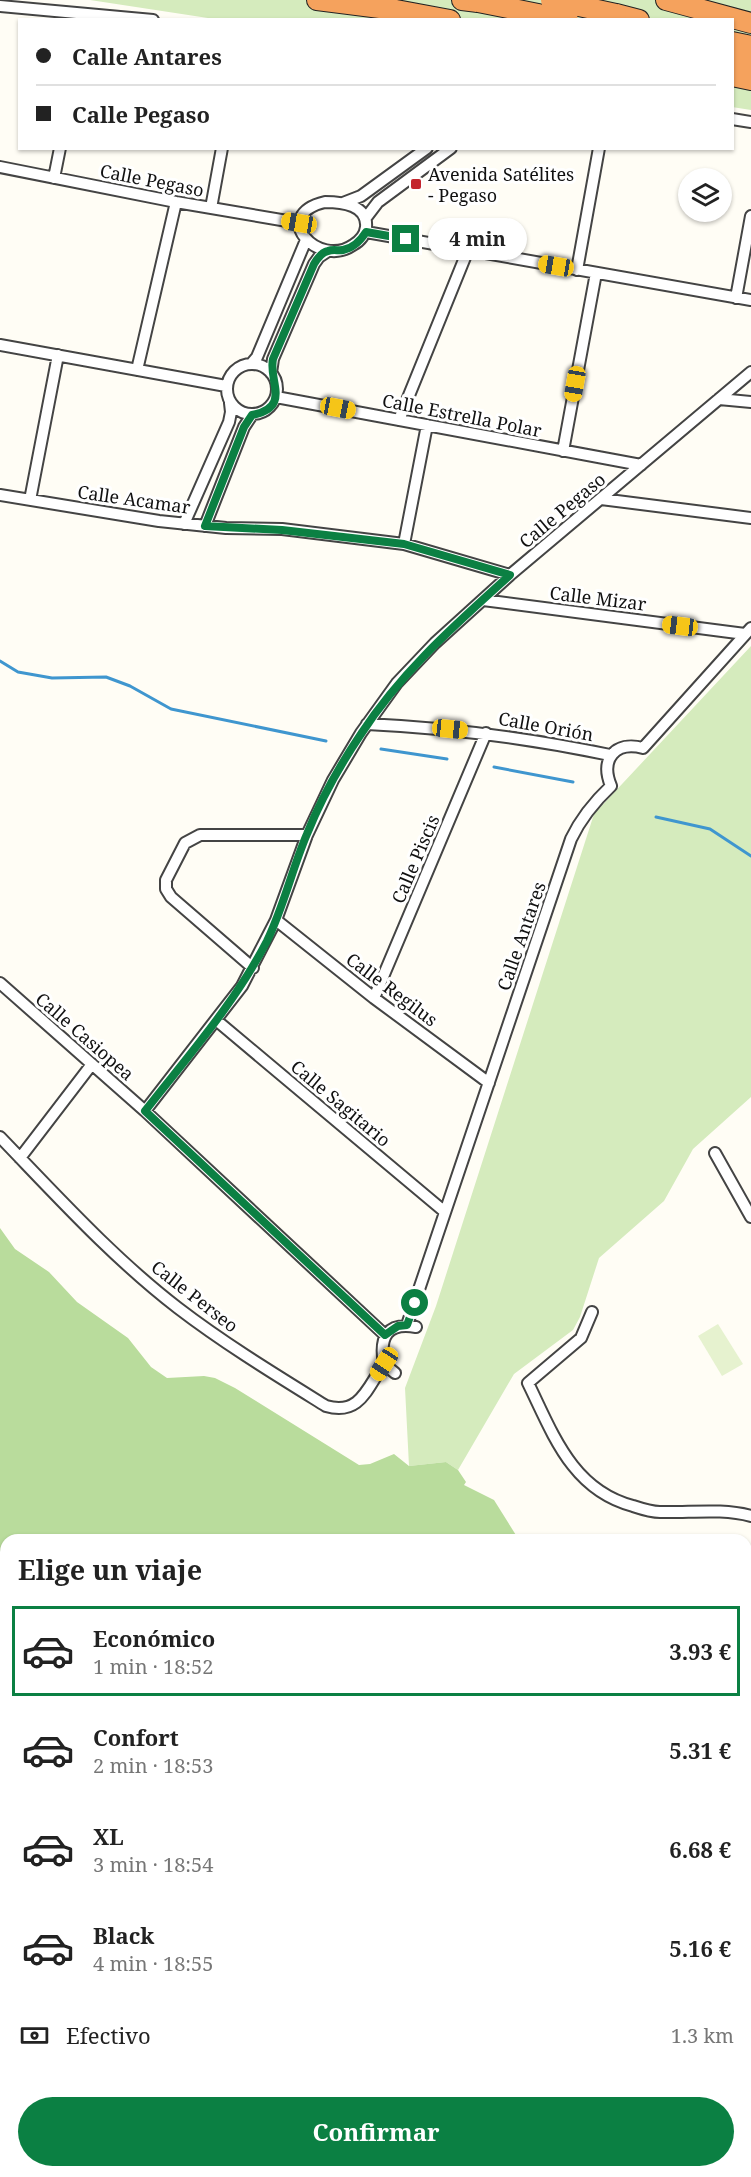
<!DOCTYPE html>
<html lang="es">
<head>
<meta charset="utf-8">
<style>
  :root { --surface:#fff; --page:#f2f2f2; --text:#222; --muted:#767676; --line:#e0e0e0; --accent:#0b8043 }
  body { margin:0; font-family:"Noto Serif",serif; background:var(--page); color:var(--text); height:100vh; display:flex; flex-direction:column; font-size:22px; white-space:nowrap }
  * { box-sizing:border-box; margin:0 }
  p { font-size:20px; color:var(--muted) }
  .icon { flex:none; width:33px; height:33px; fill:none; stroke:currentColor; stroke-width:2; stroke-linecap:round; stroke-linejoin:round }
  .map { position:relative; flex:1; overflow:hidden }
  .drawer { position:absolute; left:0px; top:1534px; width:752px; height:644px; display:flex; flex-direction:column; background:var(--surface); border-radius:18px 18px 0 0; box-shadow:0 2px 4px #0004 }
  .drawer>* { flex:none }
  .top-card { position:absolute; left:18px; top:18px; width:716px; height:132px; border-radius:0px; box-shadow:0 2px 4px #0004; display:grid; align-content:center; height:132px; padding:0 18px; background:var(--surface) }
  .controls { position:absolute; left:678px; top:168px; display:grid; gap:12px }
  .controls a { display:grid; place-items:center; width:54px; height:54px; border-radius:50%; background:var(--surface); box-shadow:0 2px 4px #0004; font-size:30px }
  .end { position:absolute; width:27px; height:27px; margin:-14px; border:8px solid #0b8043; background:#fff; box-shadow:0 0 0 3px #fff }
  .from { border-radius:50% }
  .bubble { position:absolute; height:42px; border-radius:21px; background:var(--surface); box-shadow:0 2px 4px #0004; font-size:20px; font-weight:700; line-height:42px; text-align:center }
  .car { position:absolute; width:18px; height:36px; margin:-18px -9px; border-radius:8px; box-shadow:0 0 4px 2px #0007; background:linear-gradient(#f5c518 24%,#345 0 40%,#f5c518 0 76%,#345 0 86%,#f5c518 0) }
  .top-card b { display:flex; align-items:center; gap:21px; height:57px; font-size:22px }
  .top-card b+b { border-top:2px solid var(--line) }
  .top-card i { width:15px; height:15px; background:var(--text) }
  ul { padding:0; list-style:none }
  li { display:flex; align-items:center; gap:18px; height:90px; margin:0 12px 9px; padding:0 6px; border:3px solid transparent; border-radius:0px }
  li div { flex:1 }
  li b { display:block; font-size:22px }
  li em { font-style:normal; font-weight:700 }
  li.active { border-color:var(--accent) }
  li>.icon { width:54px; height:54px; stroke-width:1.5 }
  h2 { padding:0 18px; font-size:27px; line-height:72px }
  .pay { display:flex; align-items:center; gap:15px; height:66px; padding:0 18px; font-size:22px }
  .pay p { margin-inline-start:auto }
  .action { display:flex; gap:12px; margin-top:auto; padding:12px 18px }
  .action a { flex:1; height:69px; border-radius:36px; background:var(--accent); color:#fff; font-size:24px; font-weight:700; line-height:69px; text-align:center }
  .map>svg:first-child { display:block }
</style>
</head>
<body>
<div class="map">
<svg width="751" height="2177" viewBox="0 0 751 2177">
  <rect width="100%" height="100%" fill="#fffdf5"/>
  <!-- green -->
  <path fill="#d5ebbd" d="M90,0H751V110L732,107V20H221Z
    M751,646V1097L693,1149L664,1201L599,1258L580,1317L573,1330L514,1374L458,1470L446,1462L409,1466L405,1388L436,1306L594,814Z"/>
  <!-- forest -->
  <path fill="#b9dc9c" d="M0,1228L15,1249L49,1272L77,1302L128,1338L151,1367L167,1378L204,1376L215,1378L235,1388L359,1465L370,1464L394,1454L409,1466L446,1462L458,1470L466,1482L464,1485L494,1500L519,1540H6V2123L0,2122Z
    M746,1606L751,1612V1986L746,1987Z"/>
  <!-- pitch -->
  <path fill="#e6f2cf" d="M718,1324L743,1364L722,1376L698,1336Z"/>
  <g fill="none" stroke-linecap="round" stroke-linejoin="round">
    <!-- stream -->
    <path stroke="#3f96cf" stroke-width="3" d="M0,661L18,672L52,678L106,677L130,686L171,709L326,741
      M381,749L447,759
      M494,767L573,782
      M656,817L710,829L751,856
      M0,1666L6,1671"/>
    <defs>
      <path id="street" d="M0,6L153,20
        M732,119L751,122
        M0,167L176,202L299,223
        M54,178L60,148
        M325,202C342,202 368,205 366,227C365,236 360,241 353,245C318,269 269,215 325,202Z
        M343,203L361,196L427,148
        M211,208L222,148
        M365,219L378,202L451,148
        M366,232L751,300
        M577,270L599,148
        M736,298L751,216
        M0,345L226,386
        M227 389a25 25 0 1 1 50 0a25 25 0 1 1-50 0Z
        M251,364L257,357L306,240
        M137,370L176,202
        M271,373L273,359L314,264L319,257L328,251
        M276,397L641,465
        M719,399L751,402
        M399,420L468,250
        M563,451L596,273
        M0,495L159,521L226,528L282,529L404,544L510,575
        M601,499L751,518
        M30,500L58,355
        M184,524L229,422L231,412L230,403
        M205,526L244,427L252,415
        M404,544L427,425
        M483,600L745,634
        M367,724C450,728 529,738 610,755
        M276,920L374,998L489,1083
        M253,968L171,897L166,889V880L185,843L200,835H307
        M0,983L145,1111L385,1335
        M374,998L486,733
        M216,1020L445,1212
        M145,1111L242,986L276,920L307,835L333,780L361,733L397,683L435,643L510,575L751,372
        M0,1137C57,1196 113,1258 178,1308C225,1344 276,1375 326,1406C360,1416 367,1388 384,1364
        M715,1153L751,1217
        M20,1158L92,1064
        M592,1312L581,1338L528,1383C553,1434 572,1490 633,1506C642,1509 651,1512 660,1512C689,1513 722,1508 751,1516
        M407,1325L571,839C581,818 594,802 611,786C600,759 615,741 643,748L751,628
        M395,1373L384,1364C379,1337 387,1322 416,1327
        M469,2172L473,2177
        M721,2172L723,2177"/>
      <path id="highway" d="M317,0L396,10L450,20
        M462,0L478,2
        M666,0L751,23
        M616,14L639,20
        M732,42L751,46
        M732,57L751,62
        M732,76L751,80"/>
    </defs>
    <!-- street casing -->
    <use href="#street" stroke="#444" stroke-width="14"/>
    <!-- highway casing -->
    <use href="#highway" stroke="#222" stroke-width="22"/>
    <!-- street -->
    <use href="#street" stroke="#fff" stroke-width="10"/>
    <!-- highway -->
    <use href="#highway" stroke="#f5a25d" stroke-width="20"/>
    <defs>
      <path id="highway-bridge" d="M551,0L616,14
        M478,2L568,20"/>
    </defs>
    <!-- highway-bridge casing -->
    <use href="#highway-bridge" stroke="#222" stroke-width="22" stroke-linecap="butt"/>
    <!-- highway-bridge -->
    <use href="#highway-bridge" stroke="#f5a25d" stroke-width="20"/>
  </g>
  <g fill="none" stroke-linecap="round" stroke-linejoin="round">
    <!-- route -->
    <path stroke="#0b8043" stroke-width="8" d="M406,239L366,232C361,240 353,248 343,250C339,251 333,249 328,251C322,252 317,259 314,264L273,359C268,381 292,407 252,415L244,427L205,526L282,530L404,544L510,575C456,624 401,672 361,734C340,765 321,799 307,834C292,869 284,906 267,941C235,1003 188,1056 145,1111L385,1335L398,1326L407,1325L415,1303"/>
  </g>
  <!-- markers -->
  <rect fill="#c4262e" stroke="#fff" stroke-width="2" x="410" y="178" width="12" height="12" rx="3"/>
  <g text-anchor="middle" dominant-baseline="central" stroke-width="6" stroke-linejoin="round" paint-order="stroke">
    <!-- poi labels -->
    <g font-size="18" fill="#111" stroke="#fff" text-anchor="start">
      <text x="428" y="174">Avenida Satélites<tspan x="428" dy="21">- Pegaso</tspan></text>
    </g>
    <!-- street labels -->
    <g font-size="18" fill="#111" stroke="#fff">
      <text transform="translate(152 180) rotate(11)">Calle Pegaso</text>
      <text transform="translate(462 415) rotate(11)">Calle Estrella Polar</text>
      <text transform="translate(134 499) rotate(8)">Calle Acamar</text>
      <text transform="translate(562 510) rotate(-40)">Calle Pegaso</text>
      <text transform="translate(598 598) rotate(7)">Calle Mizar</text>
      <text transform="translate(546 726) rotate(10)">Calle Orión</text>
      <text transform="translate(415 859) rotate(-67)">Calle Piscis</text>
      <text transform="translate(521 936) rotate(-71)">Calle Antares</text>
      <text transform="translate(392 989) rotate(37)">Calle Regilus</text>
      <text transform="translate(85 1036) rotate(41)">Calle Casiopea</text>
      <text transform="translate(341 1103) rotate(40)">Calle Sagitario</text>
      <text transform="translate(195 1296) rotate(38)">Calle Perseo</text>
    </g>
  </g>
</svg>
<div class="controls">
<a><svg class="icon" aria-label="layers" viewBox="0 0 24 24"><path d="M12 4l9 5-9 5-9-5zM3 14l9 5 9-5"/></svg></a>
</div>
<i class="end from" style="left:415px;top:1303px"></i>
<i class="end" style="left:406px;top:239px"></i>
<div class="bubble" style="left:428px;top:218px;width:99px">4 min</div>
<i class="car" style="left:299px;top:223px;rotate:280deg"></i>
<i class="car" style="left:556px;top:266px;rotate:280deg"></i>
<i class="car" style="left:575px;top:384px;rotate:190deg"></i>
<i class="car" style="left:338px;top:408px;rotate:101deg"></i>
<i class="car" style="left:680px;top:626px;rotate:277deg"></i>
<i class="car" style="left:450px;top:729px;rotate:96deg"></i>
<i class="car" style="left:384px;top:1364px;rotate:213deg"></i>
<div class="top-card">
<b><i class="from"></i>Calle Antares</b>
<b><i></i>Calle Pegaso</b>
</div>
<section class="drawer">
<h2>Elige un viaje</h2>
<ul>
<li class="active"><svg class="icon" aria-label="car" viewBox="0 0 24 24"><path d="M5 17H2v-5l4-1 3-4h7l3 4 3 1v5h-3M9 17h6M6 11h13"/><circle cx="7" cy="17" r="2"/><circle cx="17" cy="17" r="2"/></svg><div><b>Económico</b><p>1 min · 18:52</p></div><em>3.93 €</em></li>
<li><svg class="icon" aria-label="car" viewBox="0 0 24 24"><path d="M5 17H2v-5l4-1 3-4h7l3 4 3 1v5h-3M9 17h6M6 11h13"/><circle cx="7" cy="17" r="2"/><circle cx="17" cy="17" r="2"/></svg><div><b>Confort</b><p>2 min · 18:53</p></div><em>5.31 €</em></li>
<li><svg class="icon" aria-label="car" viewBox="0 0 24 24"><path d="M5 17H2v-5l4-1 3-4h7l3 4 3 1v5h-3M9 17h6M6 11h13"/><circle cx="7" cy="17" r="2"/><circle cx="17" cy="17" r="2"/></svg><div><b>XL</b><p>3 min · 18:54</p></div><em>6.68 €</em></li>
<li><svg class="icon" aria-label="car" viewBox="0 0 24 24"><path d="M5 17H2v-5l4-1 3-4h7l3 4 3 1v5h-3M9 17h6M6 11h13"/><circle cx="7" cy="17" r="2"/><circle cx="17" cy="17" r="2"/></svg><div><b>Black</b><p>4 min · 18:55</p></div><em>5.16 €</em></li>
</ul>
<div class="pay"><svg class="icon" aria-label="cash" viewBox="0 0 24 24"><path d="M3 7h18v10H3z"/><circle cx="12" cy="12" r="2"/></svg>Efectivo<p>1.3 km</p></div>
<div class="action"><a>Confirmar</a></div>
</section>
</div>
</body>
</html>
